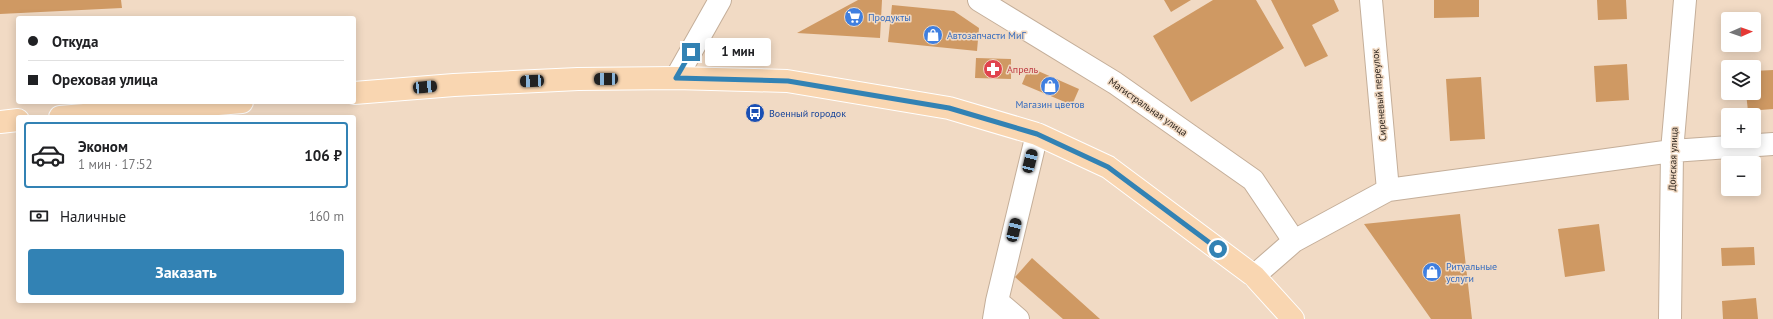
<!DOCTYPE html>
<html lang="ru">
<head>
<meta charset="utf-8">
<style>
  :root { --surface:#fff; --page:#f6f6f6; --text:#202124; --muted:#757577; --line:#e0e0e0; --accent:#3282b4 }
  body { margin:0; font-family:"PT Sans",sans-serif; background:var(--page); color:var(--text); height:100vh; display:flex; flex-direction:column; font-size:15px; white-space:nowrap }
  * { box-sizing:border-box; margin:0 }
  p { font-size:13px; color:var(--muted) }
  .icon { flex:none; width:22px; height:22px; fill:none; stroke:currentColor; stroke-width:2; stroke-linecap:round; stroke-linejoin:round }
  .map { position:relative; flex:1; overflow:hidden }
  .panel { position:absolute; left:16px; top:115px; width:340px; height:188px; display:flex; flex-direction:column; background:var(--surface); border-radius:4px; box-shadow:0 2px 10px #0003 }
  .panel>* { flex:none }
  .top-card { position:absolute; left:16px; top:16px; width:340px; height:88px; border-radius:4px; box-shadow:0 2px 10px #0003; display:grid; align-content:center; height:88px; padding:0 12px; background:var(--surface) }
  .needle { width:26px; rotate:88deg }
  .buttons { position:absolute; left:1721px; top:12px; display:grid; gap:8px }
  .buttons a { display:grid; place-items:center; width:40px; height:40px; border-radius:4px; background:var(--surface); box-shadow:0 2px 10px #0003; font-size:20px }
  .end { position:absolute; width:18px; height:18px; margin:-9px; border:5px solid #3282b4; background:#fff; box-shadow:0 0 0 2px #fff }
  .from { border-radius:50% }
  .bubble { position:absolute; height:28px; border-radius:4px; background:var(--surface); box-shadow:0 2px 10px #0003; font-size:13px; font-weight:700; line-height:28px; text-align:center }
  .car { position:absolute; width:12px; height:24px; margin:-12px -6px; border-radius:5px; box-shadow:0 0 3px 1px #0007; background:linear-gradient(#222 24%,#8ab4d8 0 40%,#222 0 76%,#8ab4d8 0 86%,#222 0) }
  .top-card b { display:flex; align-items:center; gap:14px; height:38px; font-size:15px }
  .top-card b+b { border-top:1px solid var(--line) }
  .top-card i { width:10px; height:10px; background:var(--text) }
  ul { padding:7px 0 0; list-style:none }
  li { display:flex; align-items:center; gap:12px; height:66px; margin:0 8px 6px; padding:0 4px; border:2px solid transparent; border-radius:4px }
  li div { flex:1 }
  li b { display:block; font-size:15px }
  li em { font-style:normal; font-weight:700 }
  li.current { border-color:var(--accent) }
  li>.icon { width:36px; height:36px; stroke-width:1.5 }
  .pay { display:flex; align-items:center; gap:10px; height:44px; padding:0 12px; font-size:15px }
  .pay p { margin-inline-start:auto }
  .primary-button { display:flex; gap:8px; margin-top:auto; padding:8px 12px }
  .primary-button a { flex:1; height:46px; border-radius:4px; background:var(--accent); color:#fff; font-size:16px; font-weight:700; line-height:46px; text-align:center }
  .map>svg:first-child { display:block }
</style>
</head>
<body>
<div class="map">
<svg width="1773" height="319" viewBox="0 0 1773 319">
  <rect width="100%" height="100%" fill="#f1dac4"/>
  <!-- building -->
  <path fill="#cf9963" d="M0,0H121L122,8L0,14Z
    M858,0H882L880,38L797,33Z
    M1164,0H1191L1171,12Z
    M1213,0H1256L1284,48L1191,102L1153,36Z
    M1271,0H1334L1339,11L1312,25L1328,56L1305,67Z
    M1434,0H1479V17L1434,18Z
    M1597,0H1626L1627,19L1598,20Z
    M892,5L954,11L979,28L977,51L888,42Z
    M976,58L1011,59V79L975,78Z
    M1627,64L1629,100L1596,102L1594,66Z
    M1029,67L1079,89L1072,105L1022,84Z
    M1773,70V109L1748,111L1746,93H1754V71Z
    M1481,77L1485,139L1450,141L1446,79Z
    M1460,214L1472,319H1431L1364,224Z
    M1599,224L1605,271L1565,277L1558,229Z
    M1754,247L1755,265L1722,266L1721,248Z
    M1032,258L1100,319H1063L1015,277Z
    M1756,298L1758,319H1723L1722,301Z"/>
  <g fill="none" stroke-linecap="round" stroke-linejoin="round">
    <defs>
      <path id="minor" d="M979,0L1115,83L1253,180L1294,241
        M1371,0L1388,190
        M676,78L720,0
        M1254,276L1294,241L1388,190L1672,151L1773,144
        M997,301L1018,319
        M994,319L997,301L1037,134
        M1670,319L1672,151L1685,0"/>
      <path id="major" d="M354,93L454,85L578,79L676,78L787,81L949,108L1037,134L1108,167L1254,276L1293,319
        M60,117L242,102
        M0,122L18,120"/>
    </defs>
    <!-- minor casing -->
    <use href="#minor" stroke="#c4ae99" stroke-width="24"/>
    <!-- major casing -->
    <use href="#major" stroke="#fff" stroke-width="24"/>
    <!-- minor -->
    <use href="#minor" stroke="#fff" stroke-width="22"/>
    <!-- major -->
    <use href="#major" stroke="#f9d6b1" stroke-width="22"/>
  </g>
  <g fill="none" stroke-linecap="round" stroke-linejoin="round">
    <!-- route -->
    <path stroke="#3282b4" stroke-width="5" d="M691,52L676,78L788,81L949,108L1037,134L1108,167L1218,249"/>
  </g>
  <!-- icons -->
  <defs>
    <symbol id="supermarket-disc" viewBox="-11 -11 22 22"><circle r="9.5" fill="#3f7fe0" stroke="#f1dac4"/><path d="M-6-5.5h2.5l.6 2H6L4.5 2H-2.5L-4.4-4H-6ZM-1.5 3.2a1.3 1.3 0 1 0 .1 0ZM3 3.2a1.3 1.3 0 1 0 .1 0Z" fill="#fff"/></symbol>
    <symbol id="shop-disc" viewBox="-11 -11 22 22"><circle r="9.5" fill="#3f7fe0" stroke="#f1dac4"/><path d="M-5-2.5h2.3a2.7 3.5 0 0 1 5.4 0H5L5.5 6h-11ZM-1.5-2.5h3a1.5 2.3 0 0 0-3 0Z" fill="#fff"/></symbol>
    <symbol id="pharmacy-disc" viewBox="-11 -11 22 22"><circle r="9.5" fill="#e0444e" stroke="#f1dac4"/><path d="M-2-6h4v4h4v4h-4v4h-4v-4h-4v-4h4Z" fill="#fff"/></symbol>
    <symbol id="bus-disc" viewBox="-11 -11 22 22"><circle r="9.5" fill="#1a4fb4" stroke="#f1dac4"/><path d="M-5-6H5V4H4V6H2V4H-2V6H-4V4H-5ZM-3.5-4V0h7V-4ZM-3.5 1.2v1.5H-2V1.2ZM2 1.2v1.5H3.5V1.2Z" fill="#fff"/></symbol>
  </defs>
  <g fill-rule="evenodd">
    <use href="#supermarket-disc" x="843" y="6" width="22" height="22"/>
    <use href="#shop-disc" x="922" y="24" width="22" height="22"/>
    <use href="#pharmacy-disc" x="982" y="58" width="22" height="22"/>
    <use href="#shop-disc" x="1039" y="75" width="22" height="22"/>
    <use href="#bus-disc" x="744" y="102" width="22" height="22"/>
    <use href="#shop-disc" x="1421" y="261" width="22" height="22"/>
  </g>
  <g text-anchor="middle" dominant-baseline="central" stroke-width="3" stroke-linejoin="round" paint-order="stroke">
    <!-- shop labels -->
    <g font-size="10" fill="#366cbe" stroke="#f1dac4" text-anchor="start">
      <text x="868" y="17">Продукты</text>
      <text x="947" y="35">Автозапчасти МиГ</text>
      <text x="1050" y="104" text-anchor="middle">Магазин цветов</text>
      <text x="1446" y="266">Ритуальные<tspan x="1446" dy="12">услуги</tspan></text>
    </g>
    <!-- health labels -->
    <g font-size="10" fill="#be3a42" stroke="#f1dac4" text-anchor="start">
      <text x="1007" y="69">Апрель</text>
    </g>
    <!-- street labels -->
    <g font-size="10" fill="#30271f" stroke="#f1dac4">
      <text transform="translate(1379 95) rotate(-95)">Сиреневый переулок</text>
      <text transform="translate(1148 107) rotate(35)">Магистральная улица</text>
      <text transform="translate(1673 159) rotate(-88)">Донская улица</text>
    </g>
    <!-- transit labels -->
    <g font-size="10" fill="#164399" stroke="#f1dac4" text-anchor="start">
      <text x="769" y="113">Военный городок</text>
    </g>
  </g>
</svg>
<div class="buttons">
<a><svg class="needle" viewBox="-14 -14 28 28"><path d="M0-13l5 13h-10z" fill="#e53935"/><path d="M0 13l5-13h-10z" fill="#757577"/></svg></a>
<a><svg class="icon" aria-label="layers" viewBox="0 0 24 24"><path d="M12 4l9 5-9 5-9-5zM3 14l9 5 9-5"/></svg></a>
<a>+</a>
<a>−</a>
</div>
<i class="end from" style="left:1218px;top:249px"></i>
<i class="end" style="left:691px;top:52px"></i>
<div class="bubble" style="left:705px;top:38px;width:66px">1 мин</div>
<i class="car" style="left:606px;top:79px;rotate:269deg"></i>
<i class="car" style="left:532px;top:81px;rotate:267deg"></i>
<i class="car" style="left:425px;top:87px;rotate:85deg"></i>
<i class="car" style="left:1030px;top:161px;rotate:14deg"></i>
<i class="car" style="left:1014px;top:230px;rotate:13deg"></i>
<div class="top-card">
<b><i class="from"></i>Откуда</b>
<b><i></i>Ореховая улица</b>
</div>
<section class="panel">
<ul>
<li class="current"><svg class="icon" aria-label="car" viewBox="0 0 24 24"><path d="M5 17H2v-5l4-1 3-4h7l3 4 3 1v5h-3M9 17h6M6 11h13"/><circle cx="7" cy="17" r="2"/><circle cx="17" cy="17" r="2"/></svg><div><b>Эконом</b><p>1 мин · 17:52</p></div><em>106 ₽</em></li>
</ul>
<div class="pay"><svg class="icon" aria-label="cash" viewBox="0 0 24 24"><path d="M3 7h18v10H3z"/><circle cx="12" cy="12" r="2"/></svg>Наличные<p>160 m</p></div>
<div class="primary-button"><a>Заказать</a></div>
</section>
</div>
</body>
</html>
